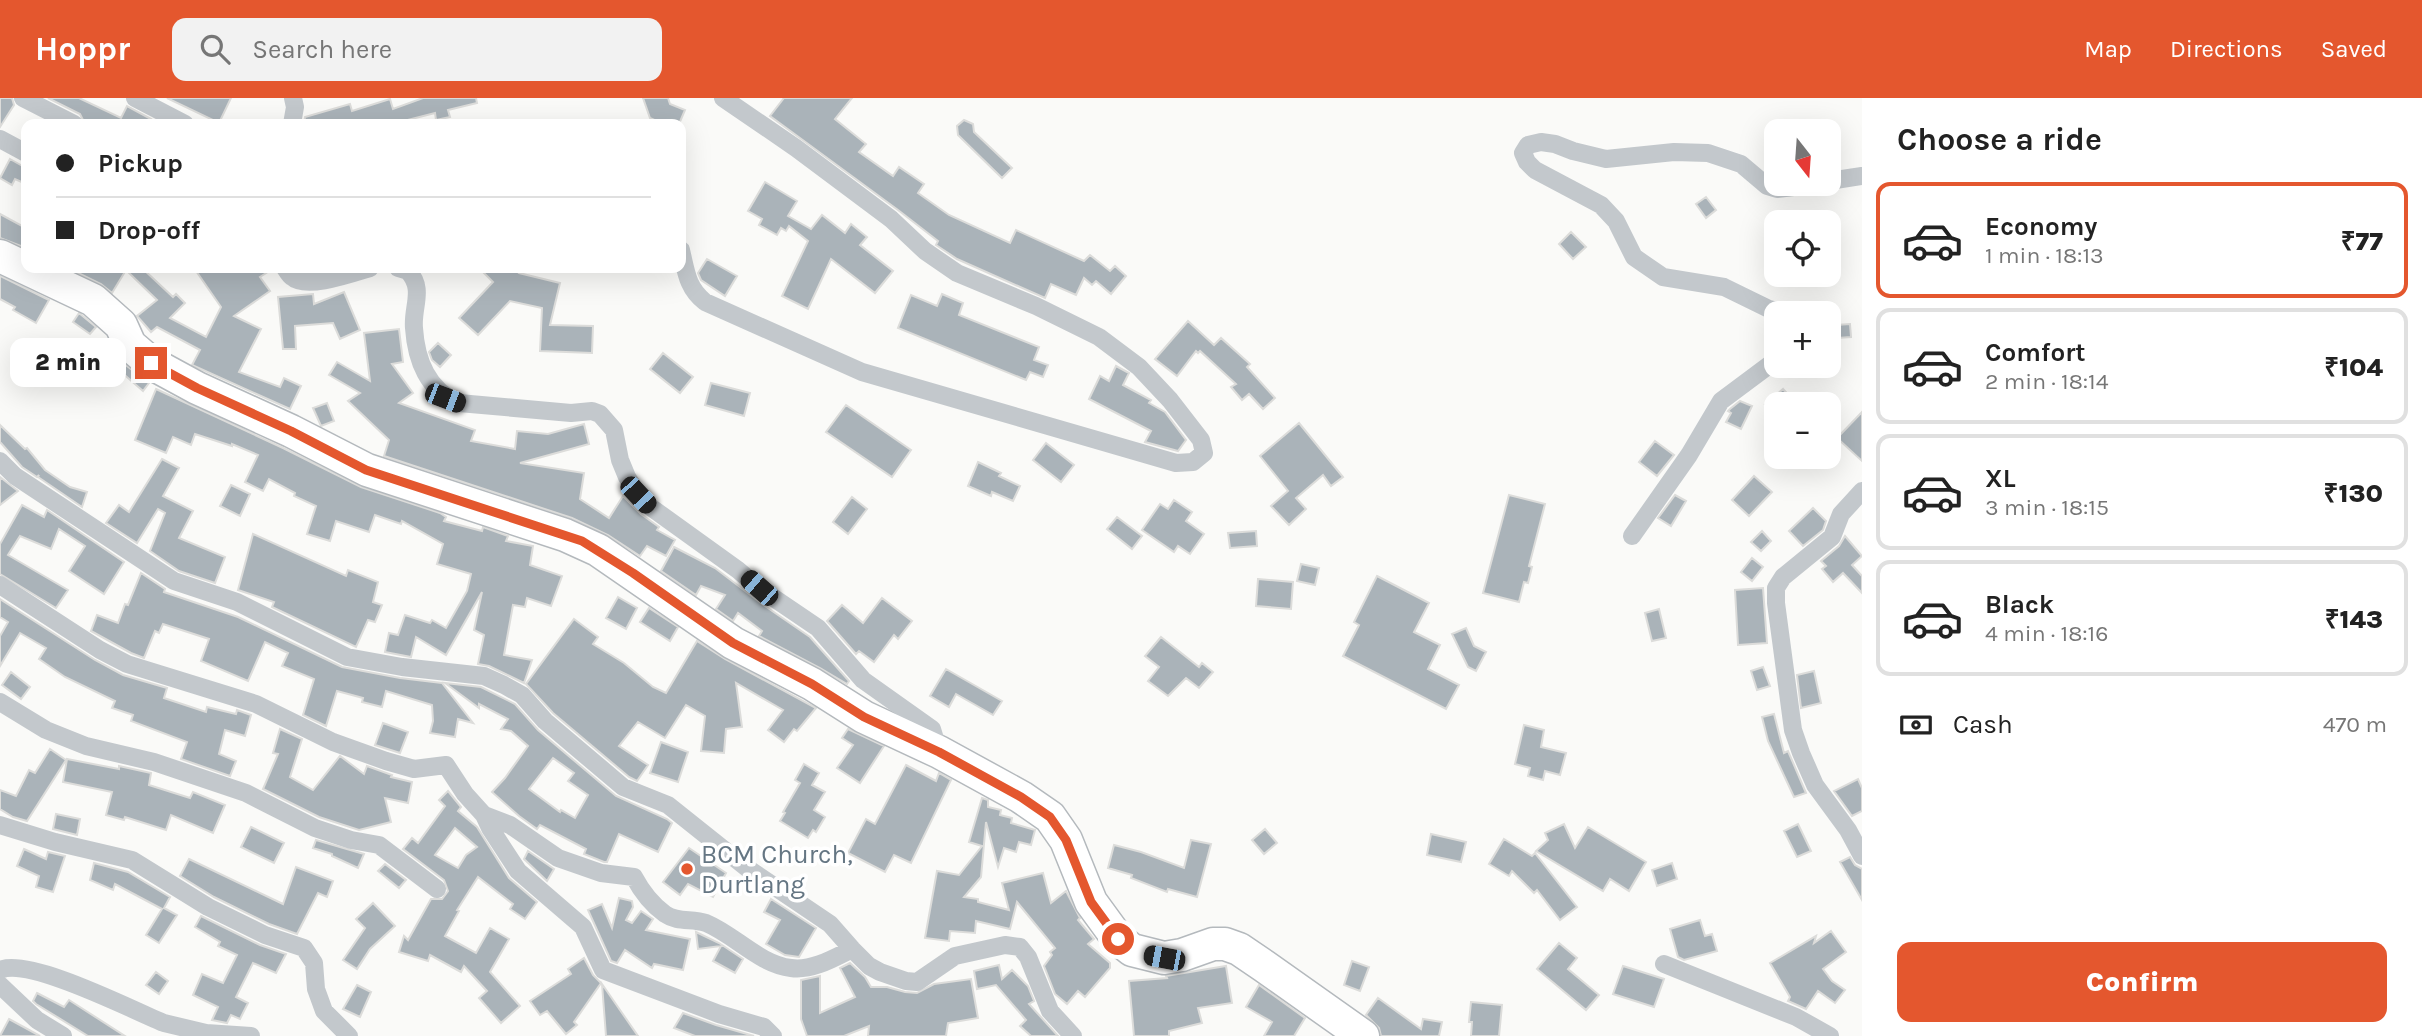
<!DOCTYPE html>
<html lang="en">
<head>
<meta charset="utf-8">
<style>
  :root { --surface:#fff; --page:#f2f2f2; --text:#222; --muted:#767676; --line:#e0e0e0; --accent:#e4572e }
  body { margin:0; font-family:Karla,sans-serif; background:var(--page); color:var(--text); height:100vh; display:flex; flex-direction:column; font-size:26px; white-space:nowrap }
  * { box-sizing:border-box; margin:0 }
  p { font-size:23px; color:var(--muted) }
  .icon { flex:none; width:38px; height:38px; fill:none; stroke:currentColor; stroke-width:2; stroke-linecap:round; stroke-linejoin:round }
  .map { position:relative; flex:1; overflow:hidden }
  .details { display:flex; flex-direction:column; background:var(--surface); width:560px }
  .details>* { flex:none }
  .hud { position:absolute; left:21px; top:21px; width:665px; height:154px; border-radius:14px; box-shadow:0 7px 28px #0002; display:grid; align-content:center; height:154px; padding:0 35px; background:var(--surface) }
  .needle { width:46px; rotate:163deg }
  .controls { position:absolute; left:1764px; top:21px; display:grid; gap:14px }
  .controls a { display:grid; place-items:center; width:77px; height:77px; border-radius:14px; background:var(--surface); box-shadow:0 7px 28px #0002; font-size:35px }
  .end { position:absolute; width:32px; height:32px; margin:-16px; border:9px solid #e4572e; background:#fff; box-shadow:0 0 0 4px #fff }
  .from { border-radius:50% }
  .bubble { position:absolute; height:49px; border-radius:14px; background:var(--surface); box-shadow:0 7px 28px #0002; font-size:23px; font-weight:800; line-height:49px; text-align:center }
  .car { position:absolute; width:21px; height:42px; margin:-21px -10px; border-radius:9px; box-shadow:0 0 5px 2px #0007; background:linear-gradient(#222 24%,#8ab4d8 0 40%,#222 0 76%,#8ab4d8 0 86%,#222 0) }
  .hud b { display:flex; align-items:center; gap:24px; height:66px; font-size:26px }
  .hud b+b { border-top:2px solid var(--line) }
  .hud i { width:18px; height:18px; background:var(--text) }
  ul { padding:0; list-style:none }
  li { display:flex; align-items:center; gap:21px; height:116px; margin:0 14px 10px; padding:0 21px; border:4px solid var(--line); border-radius:14px }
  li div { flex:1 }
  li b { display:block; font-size:26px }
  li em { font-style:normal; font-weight:800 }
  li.selected { border-color:var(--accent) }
  li>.icon { width:63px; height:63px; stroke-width:1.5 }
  h2 { padding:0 35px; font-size:32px; line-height:84px }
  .pay { display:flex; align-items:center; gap:18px; height:77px; padding:0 35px; font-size:26px }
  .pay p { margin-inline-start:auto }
  .cta { display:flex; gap:14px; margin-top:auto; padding:14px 35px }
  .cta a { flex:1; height:80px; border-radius:14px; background:var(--accent); color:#fff; font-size:28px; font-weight:800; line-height:80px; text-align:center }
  header { display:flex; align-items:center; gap:42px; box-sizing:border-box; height:98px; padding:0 35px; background:var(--accent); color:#fff }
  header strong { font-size:33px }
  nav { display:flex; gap:38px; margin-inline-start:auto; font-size:24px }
  .search { width:490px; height:63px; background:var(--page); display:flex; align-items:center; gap:18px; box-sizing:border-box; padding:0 24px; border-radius:14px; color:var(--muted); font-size:26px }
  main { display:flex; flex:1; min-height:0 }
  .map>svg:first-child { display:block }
</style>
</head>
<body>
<header>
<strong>Hoppr</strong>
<div class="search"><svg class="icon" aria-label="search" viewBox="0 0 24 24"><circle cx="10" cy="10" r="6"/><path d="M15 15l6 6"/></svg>Search here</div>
<nav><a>Map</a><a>Directions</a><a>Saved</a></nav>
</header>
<main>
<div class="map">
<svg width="1862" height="938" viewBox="0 0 1862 938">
  <rect width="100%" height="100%" fill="#fafaf8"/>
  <!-- building -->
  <path fill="#aab3b9" stroke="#dcdcda" stroke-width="2" fill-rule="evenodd" d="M0,0H12L14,7L0,29Z
    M48,0H79L121,20L127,8L151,21L148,26H85L80,16Z
    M167,0H231L219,25Z
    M423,0H476L477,5L448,12L450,19L436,22L435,15L392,26H304L305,19L350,6L352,13L390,1L393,11Z
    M643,0H668L670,6L685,12L679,26H663L650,20Z
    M784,0H852L835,21L866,46L859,54L893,78L899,69L924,86L918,95L949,117L1010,145L1016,132L1084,163L1090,157L1110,173L1115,168L1126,178L1111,196L1096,183L1092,187L1084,180L1076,197L1051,186L1045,200L957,161L936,147L938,143L898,112L770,18Z
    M964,22L973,26L974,34L1012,70L1002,80L958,37L957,28Z
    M10,61L26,70V86L15,81L12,87L0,80Z
    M765,84L797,103L788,118L811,131L822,117L845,135L851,126L867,139L860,147L893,173L875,195L831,161L808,211L782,198L808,143L789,128L786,133L781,130L777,137L759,127L762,121L748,113Z
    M1706,99L1716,112L1706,120L1696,106Z
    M0,116L26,130V150L0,140Z
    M1571,134L1586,149L1573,161L1559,146Z
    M707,161L737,178L725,198L701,182L698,175Z
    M68,170H142L173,199L176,196L185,205L170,220L206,239L221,209L194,170H274L260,179L270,193L234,218L261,231L239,274L280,289L284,280L301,288L290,311L192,267L200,252L157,229L151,234L137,218L157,202L126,172L112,195L101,186Z
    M479,170H514L519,175L560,185L550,227L593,228L592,255L540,253L542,210L510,203L478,237L459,220L493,184Z
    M0,178L49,202L36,225L13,212L15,209L0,201Z
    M344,194L360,232L340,241L333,225L295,228L296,251H283L278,199L313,196L314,206Z
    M942,196L963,205L959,217L1039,249L1034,262L1048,267L1043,279L1030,274L1026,282L898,230L911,197L937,208Z
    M79,215L96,229L90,236L73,224Z
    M1188,223L1214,247L1221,240L1250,266L1247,269L1275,300L1263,311L1249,296L1242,302L1231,289L1236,286L1200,253L1198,255L1196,253L1177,278L1155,261Z
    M1850,226L1851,239L1837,240L1836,227Z
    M399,231L403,264L392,266L413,295L399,305L475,332L471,343L515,351L517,333L548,336L584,326L589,346L520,365L584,375L580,401L609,420L623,398L641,416L659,429L657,432L675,442L666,458L647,448L640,458L608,437L572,420L384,358L389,342L348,303L360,295L329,277L337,264L370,283L364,235Z
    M95,242L113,253L118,261L149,285L143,293L112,266L105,277L82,262Z
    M438,245L451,257L440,269L432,262L429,254Z
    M663,255L693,279L680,295L650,271Z
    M1116,268L1129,275L1123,287L1151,302L1149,305L1165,314L1186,342L1178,353L1145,344L1151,333L1089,301L1100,278L1109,283Z
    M711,285L750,295L744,318L705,307Z
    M156,291L283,350L361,389L440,415L446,419L444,423L482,433L483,429L508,438L506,443L533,448L530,467L562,478L551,508L527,500L525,509L513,507L504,557L532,562L524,585L489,568L478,566L484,537L474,532L482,494L446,557L416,539L411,559L385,554L389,535L398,537L405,517L430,525L432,522L446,530L467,493L471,476L437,466L443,446L402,423L401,426L375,417L369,434L336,423L330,443L307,436L316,408L294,398L295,395L269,381L263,393L245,384L258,357L232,346V348L195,336L191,347L173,339L166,355L135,342Z
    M1783,291L1797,306H1766Z
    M1740,303L1752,308L1741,331L1726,324L1731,315L1728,313L1730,311Z
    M327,305L334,323L321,328L313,310Z
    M846,307L911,352L892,379L826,334Z
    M1862,314V363L1837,340Z
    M1299,325L1343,379L1331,388L1323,377L1296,400L1306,411L1289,427L1271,408L1288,393L1260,358Z
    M0,327L25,351L27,350L45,372L70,389L87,394L82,409L38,379L39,377L37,379L22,369L0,344Z
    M1655,343L1674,357L1657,378L1639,364Z
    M1046,345L1074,367L1061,384L1033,362Z
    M162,361L179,370L163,398L193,413L179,440L225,459L215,485L179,473L150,453L165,415L158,411L137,445L106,425L119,407L129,414Z
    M978,364L1001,375L999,378L1020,388L1013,403L992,394L991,398L968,388Z
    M1754,378L1772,394L1749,418L1732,402Z
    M0,379L18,393L0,407Z
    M231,387L250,396L240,418L220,408Z
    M1509,397L1545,406L1529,468L1532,469L1528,485L1524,484L1519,504L1483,495Z
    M1675,397L1686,403L1671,428L1658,420Z
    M852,399L867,411L848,436L833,424Z
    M1174,402L1192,414L1186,423L1204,436L1190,456L1178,448L1174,454L1142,432L1160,406L1168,411Z
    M22,407L44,419L47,412L124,464L104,496L69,473L85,448L59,431L51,451L20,438L8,457L68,492L56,510L0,476V446Z
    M1813,410L1826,423L1823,432L1803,448L1789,433Z
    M1117,419L1142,438L1132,451L1107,431Z
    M1256,433L1257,448L1230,450L1228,435Z
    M1762,433L1771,443L1761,453L1751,444Z
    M253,436L346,478L348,472L378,484L373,504L382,507L375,524L368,522L356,549L272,509L274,504L238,492Z
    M1845,438L1862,458L1852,467L1862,478V495L1843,475L1833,484L1822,471L1826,468L1821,463L1839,448Z
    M674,449L715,470L765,508L810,539L849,583L847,586L820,570L759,538L762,533L738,515L733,523L716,511L725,497L701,488L696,497L661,473Z
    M1752,460L1763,469L1752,483L1741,474Z
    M1301,466L1319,470L1315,487L1297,483Z
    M141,475L165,491L164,494L238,519L342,569L400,580L442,585L473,625L458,621L455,639L430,635L433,623L432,607L386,593L382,609L362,604L363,600L337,593L326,628L303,617L314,581L282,568L288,555L265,544L248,583L201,563L209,541L163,526L159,535L155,533L144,560L131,555L91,533L97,517L118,525L125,506L128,507Z
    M1377,478L1429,505L1414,534L1440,547L1428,571L1459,587L1446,611L1343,558L1359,527L1354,524Z
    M1258,481L1293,484L1291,511L1256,508Z
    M1763,490L1767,545L1738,547L1735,492Z
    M618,499L637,510L626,531L606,520Z
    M882,500L912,523L898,541L894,537L874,564L859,553L856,556L827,523L842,507L863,525Z
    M0,501L95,562L123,577L167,590L164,600L206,614L207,609L236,616L237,612L251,617L245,638L225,632L219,656L236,663L230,678L181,661L187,644L131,623L133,617L112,610L115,603L65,579L39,561L46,550L20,535L0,568V538L8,524L0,519Z
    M649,510L678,529L670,543L640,524Z
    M1659,511L1666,540L1652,543L1645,515Z
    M574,521L598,539L593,546L624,565L653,589L666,595L697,543L725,561L816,610L797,633L794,631L784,644L768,632L783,612L736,585L742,629L726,631L724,655L701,653L705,618L686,607L665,640L638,624L619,648L648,667L637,683L629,679L553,615L526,586Z
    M1466,530L1474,548L1486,554L1476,573L1468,569L1452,536Z
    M1161,539L1199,569L1202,565L1213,574L1199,590L1186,580L1168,598L1148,583L1159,569L1145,558Z
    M1763,569L1770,588L1757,592L1751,573Z
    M946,571L1002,603L993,617L956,596L949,609L930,598Z
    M1814,573L1821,605L1801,610L1797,577Z
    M11,574L30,589L21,601L2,587Z
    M445,585L481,589L515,606L538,632L616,698L667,721L672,725L658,754L619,736L607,764H604L584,756L586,751L540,727L537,731L519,718L492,694L505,680L528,648L511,633L501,631L508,621L479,606V610ZM553,660L574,675L568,683L588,697L575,720L561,712L560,714L529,691Z
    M1774,616L1784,655L1788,653L1806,695L1794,699L1768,643L1762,619Z
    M383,625L408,634L400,655L375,647Z
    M1524,627L1544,632L1541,649L1566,655L1560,677L1545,673L1543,682L1528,678L1530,670L1515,666Z
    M280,631L302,641L290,679L313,692L340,658L364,676L367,668L392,677L391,679L412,684L408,705L385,700L391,724L359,732L319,719L263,691L278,656L273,655Z
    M848,631L884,648L860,685L837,670L853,647L842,640Z
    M661,644L688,654L678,684L650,675Z
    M50,651L66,662L27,723L13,719L0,711V692L16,698L29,672L35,675Z
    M67,661L119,671V668L151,675L149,687L190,700L193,694L225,707L213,735L171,717L166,732L125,719L124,722L106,717L112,694L63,684Z
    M804,666L819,675L812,687L825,694L814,712L825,719L816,734L813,732L808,740L780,723L785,715L783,714L800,685L795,682Z
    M906,667L936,683L939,675L951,682L911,765L894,757L885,774L848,755L866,721L875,726Z
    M1858,681L1862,690V713L1852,718L1834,693Z
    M448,693L461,709L458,713L477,729L509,780L537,804L525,821L510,811L513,806L478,779L457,812L459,813L445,838L476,855L490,830L509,841L490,874L520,908L501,925L479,900L487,893L464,868L461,874L430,857L428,863L399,854L404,838L408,842L431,801H442L448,793L444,782L403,751L412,740L418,745L445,708L439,702ZM455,730L477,749L466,757L458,770L435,757Z
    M982,700L988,702V709L1001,712L1000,717L1012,720L1011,725L1035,732L1031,747L1019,744L1016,754L1004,750L998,769L986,724L981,779L964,799L978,801V804L1009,812L1002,785L1043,775L1051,805L1066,793L1080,820L1078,822L1094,841L1088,846L1110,865V870L1085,899L1078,893L1067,906L1055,896L1044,868L1052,857L1050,854L1055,850L1017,804L1010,831L976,823L975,835L950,833L949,843L925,840L937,773L959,777L982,748L969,744Z
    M56,716L80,721L77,737L53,731Z
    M1564,726L1575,750L1588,729L1646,764L1629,793L1610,781L1603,793L1536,753L1548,742L1545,735Z
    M1798,726L1811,753L1797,759L1784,733Z
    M251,729L284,745L274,765L241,749Z
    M1265,731L1277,745L1264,756L1252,742Z
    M1431,736L1466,744L1461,764L1427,757Z
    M1504,741L1532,758L1535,755L1577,809L1560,822L1537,792L1534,795L1512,773L1509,778L1489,766Z
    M316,742L364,756L358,770L332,758V756L313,750Z
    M1191,742L1211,746L1197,799L1168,791L1167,794L1131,780L1132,777L1108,770L1114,747L1141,754L1184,770Z
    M689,750L726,775L713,799L688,786L680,797L663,784Z
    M24,751L46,761L48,754L65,758L53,794L36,789L39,778L17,768Z
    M528,753L554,771L547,783L524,761Z
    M1850,759L1855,767L1862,771V802L1840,764Z
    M189,761L283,806L296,769L333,783L327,799L318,795L297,836L269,826L214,799L180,778Z
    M94,765L128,774L170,799L164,810L177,817L159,845L146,837L162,811L115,786L113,792L90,782Z
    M1672,765L1677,781L1657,788L1652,772Z
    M385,766L406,782L399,790L378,773Z
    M619,800L632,803L633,809L626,822L632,825L641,813L653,821L646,832L690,841L683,872L654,866L652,870L625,852L617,865L611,863L588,812L602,806L612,830Z
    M771,801L816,830L799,859L785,857L766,846L780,822L764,814Z
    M373,805L395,828L370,851L357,871L343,862L365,830L356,821Z
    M201,818L260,847L286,856L276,875L253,865L236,899L248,905L240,921L231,917L227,925L212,922L218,909L193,897L202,876L223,885L237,857L218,848L220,844L195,829Z
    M1700,822L1705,838L1712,836L1717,853L1684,862L1678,859L1670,831Z
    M1831,833L1846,854L1823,871L1832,883L1845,892L1835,905L1818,893L1806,911L1788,903L1790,899L1770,865L1816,838L1814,845Z
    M696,834L719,845L743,861L735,875L713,863L721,848L698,851Z
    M1559,845L1577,860L1568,871L1599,897L1586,912L1537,871Z
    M584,860L593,877L601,885L574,924L577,927L566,936L547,913L540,917L530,903L571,876L568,871Z
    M1352,863L1369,869L1360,893L1344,887Z
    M850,865L865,879L871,889H887L905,894L917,895L934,886L971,881L978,920L948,925L946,938H868L869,928L844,938H807L801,921V882L820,878V915L855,899L840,870Z
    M999,867L1002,881L1012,872L1028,888L1034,903L1029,906L1058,938H1031L1020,928L1026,922L996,887L977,891L974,873Z
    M1226,868L1232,905L1198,910L1202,925L1169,933V938H1134L1129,883L1167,880L1166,878Z
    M1623,868L1664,881L1654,909L1613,896Z
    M156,874L168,883L159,896L146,887Z
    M602,886L638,938H606Z
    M357,887L371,894L360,919L343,911Z
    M1259,887L1305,920L1294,938H1264L1272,924L1246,909Z
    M37,895L64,909L69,902L125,938H88L36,906L33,903Z
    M1378,900L1421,931L1423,921L1442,924L1439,938H1381L1379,930L1366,917Z
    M1471,904L1502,907L1499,938H1471L1472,924H1469Z
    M683,915L716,927L754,938H695L674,930Z
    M9,921L40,938H0Z"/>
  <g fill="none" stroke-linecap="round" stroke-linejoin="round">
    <defs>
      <path id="highway" d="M0,158L93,202L121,227L130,247L151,265L197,290L291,333L367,372L565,437L598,452L733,545L812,586L864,619L939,654L1021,699L1050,719L1066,742L1091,804L1118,841L1132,852L1164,860L1182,857L1213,846H1225L1239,851L1264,868L1363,938"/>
    </defs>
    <!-- highway casing -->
    <use href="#highway" stroke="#b4b9bd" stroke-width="35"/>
    <!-- street -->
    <path stroke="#c3c8cc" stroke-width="18" d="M23,0L74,26
      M135,0L185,26
      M292,26L295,9L293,0
      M0,41L26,55
      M1829,83L1862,78
      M681,152C686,173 687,190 705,204L862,274L1176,365L1193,364L1204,355L1201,342L1170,302L1139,269L1099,239L1036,208L957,175L925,153L891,121L796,50L723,0
      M285,170C287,173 289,177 292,179C306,192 353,175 370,170
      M398,170L408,173C425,191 412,209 414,230C416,262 428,293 459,305L571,315L592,313L600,316L614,332L620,362L627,379L638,397L649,408L738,472L759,490L818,530L863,582L932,631L939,654
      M1786,215L1769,211L1724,189L1663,179L1634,159L1616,123L1601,107L1535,72L1527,64L1523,55L1528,47L1541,44L1555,46L1573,53L1606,61L1674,54L1708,55L1741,66L1767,88L1777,91L1818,86
      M0,363L15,378L174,483L237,504L347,559L402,569L484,578L504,587L522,597L545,623L623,689L668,707L747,770L830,826L852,851L869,868L880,874L906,883L917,884L955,858L1005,847L1020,849L1028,859L1050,913L1073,938
      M1862,393L1841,416L1832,439L1783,479L1776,490V505L1793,632L1801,655L1815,687L1848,732L1862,758
      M1632,438L1689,357L1721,303L1776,262
      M0,487L100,552L127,566L256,606L333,644L386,663L414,671L446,667L465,696L484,717L490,730L518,773L583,829L603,872L719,916L764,929L773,938
      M0,604L46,632L86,648L154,664L246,695L315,730L351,742L379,747L437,791
      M484,717L510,727L558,760L601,775L634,779C642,794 651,806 665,816C678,825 692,820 706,825C735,837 759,866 791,870C812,873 834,860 852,851
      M0,727L55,744L132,762L208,809L265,837L304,850L314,865L316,891L324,913L349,938
      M1664,866L1796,919L1830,938
      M0,872C29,859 132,912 164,925L206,935L251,938
      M0,887L37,922L63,938"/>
    <!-- highway -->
    <use href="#highway" stroke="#fff" stroke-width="32"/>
  </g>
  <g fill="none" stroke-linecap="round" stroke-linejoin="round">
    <!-- route -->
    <path stroke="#e4572e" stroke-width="9" d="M151,265L197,290L291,333L366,372L582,443L633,475L733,545L812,586L864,619L939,654L1021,699L1050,719L1066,742L1091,804L1118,841"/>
  </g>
  <!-- markers -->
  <circle fill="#e4572e" stroke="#fff" stroke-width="2.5" cx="687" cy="771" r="7"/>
  <g text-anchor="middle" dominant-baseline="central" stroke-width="7" stroke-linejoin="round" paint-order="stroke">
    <!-- poi labels -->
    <g font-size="26" fill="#657683" stroke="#fff" text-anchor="start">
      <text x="701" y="756">BCM Church,<tspan x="701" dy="30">Durtlang</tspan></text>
    </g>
  </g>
</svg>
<div class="controls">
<a><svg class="needle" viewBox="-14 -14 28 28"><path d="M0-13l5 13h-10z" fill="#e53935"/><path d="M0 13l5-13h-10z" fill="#767676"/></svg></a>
<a><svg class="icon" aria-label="locate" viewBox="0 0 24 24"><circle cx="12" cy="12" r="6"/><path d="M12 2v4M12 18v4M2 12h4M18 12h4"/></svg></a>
<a>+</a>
<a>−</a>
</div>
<i class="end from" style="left:1118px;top:841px"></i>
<i class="end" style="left:151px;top:265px"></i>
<div class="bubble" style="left:10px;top:240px;width:116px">2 min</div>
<i class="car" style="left:445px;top:300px;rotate:111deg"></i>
<i class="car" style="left:638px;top:397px;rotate:137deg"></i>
<i class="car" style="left:759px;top:490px;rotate:311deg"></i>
<i class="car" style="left:1164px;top:860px;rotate:281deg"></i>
<div class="hud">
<b><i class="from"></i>Pickup</b>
<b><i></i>Drop-off</b>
</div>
</div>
<section class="details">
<h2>Choose a ride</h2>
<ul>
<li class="selected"><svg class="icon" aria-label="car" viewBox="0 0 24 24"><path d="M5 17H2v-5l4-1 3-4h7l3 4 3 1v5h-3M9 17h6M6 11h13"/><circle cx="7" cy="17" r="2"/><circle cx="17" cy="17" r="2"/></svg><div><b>Economy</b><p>1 min · 18:13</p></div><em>₹77</em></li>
<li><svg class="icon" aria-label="car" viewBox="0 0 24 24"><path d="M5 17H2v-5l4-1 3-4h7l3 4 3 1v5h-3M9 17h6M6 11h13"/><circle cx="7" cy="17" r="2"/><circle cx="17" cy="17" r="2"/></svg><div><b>Comfort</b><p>2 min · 18:14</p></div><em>₹104</em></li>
<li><svg class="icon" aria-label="car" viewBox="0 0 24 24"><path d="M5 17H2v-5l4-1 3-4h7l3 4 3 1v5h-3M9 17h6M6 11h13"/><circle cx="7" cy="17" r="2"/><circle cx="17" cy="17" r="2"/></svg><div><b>XL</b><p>3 min · 18:15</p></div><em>₹130</em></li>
<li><svg class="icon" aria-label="car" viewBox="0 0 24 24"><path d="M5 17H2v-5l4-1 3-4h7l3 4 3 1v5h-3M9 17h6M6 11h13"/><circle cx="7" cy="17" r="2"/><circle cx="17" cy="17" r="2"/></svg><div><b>Black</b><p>4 min · 18:16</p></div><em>₹143</em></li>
</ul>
<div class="pay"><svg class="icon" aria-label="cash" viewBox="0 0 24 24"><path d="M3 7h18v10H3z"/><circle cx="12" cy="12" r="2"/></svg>Cash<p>470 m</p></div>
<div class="cta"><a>Confirm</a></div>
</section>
</main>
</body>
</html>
